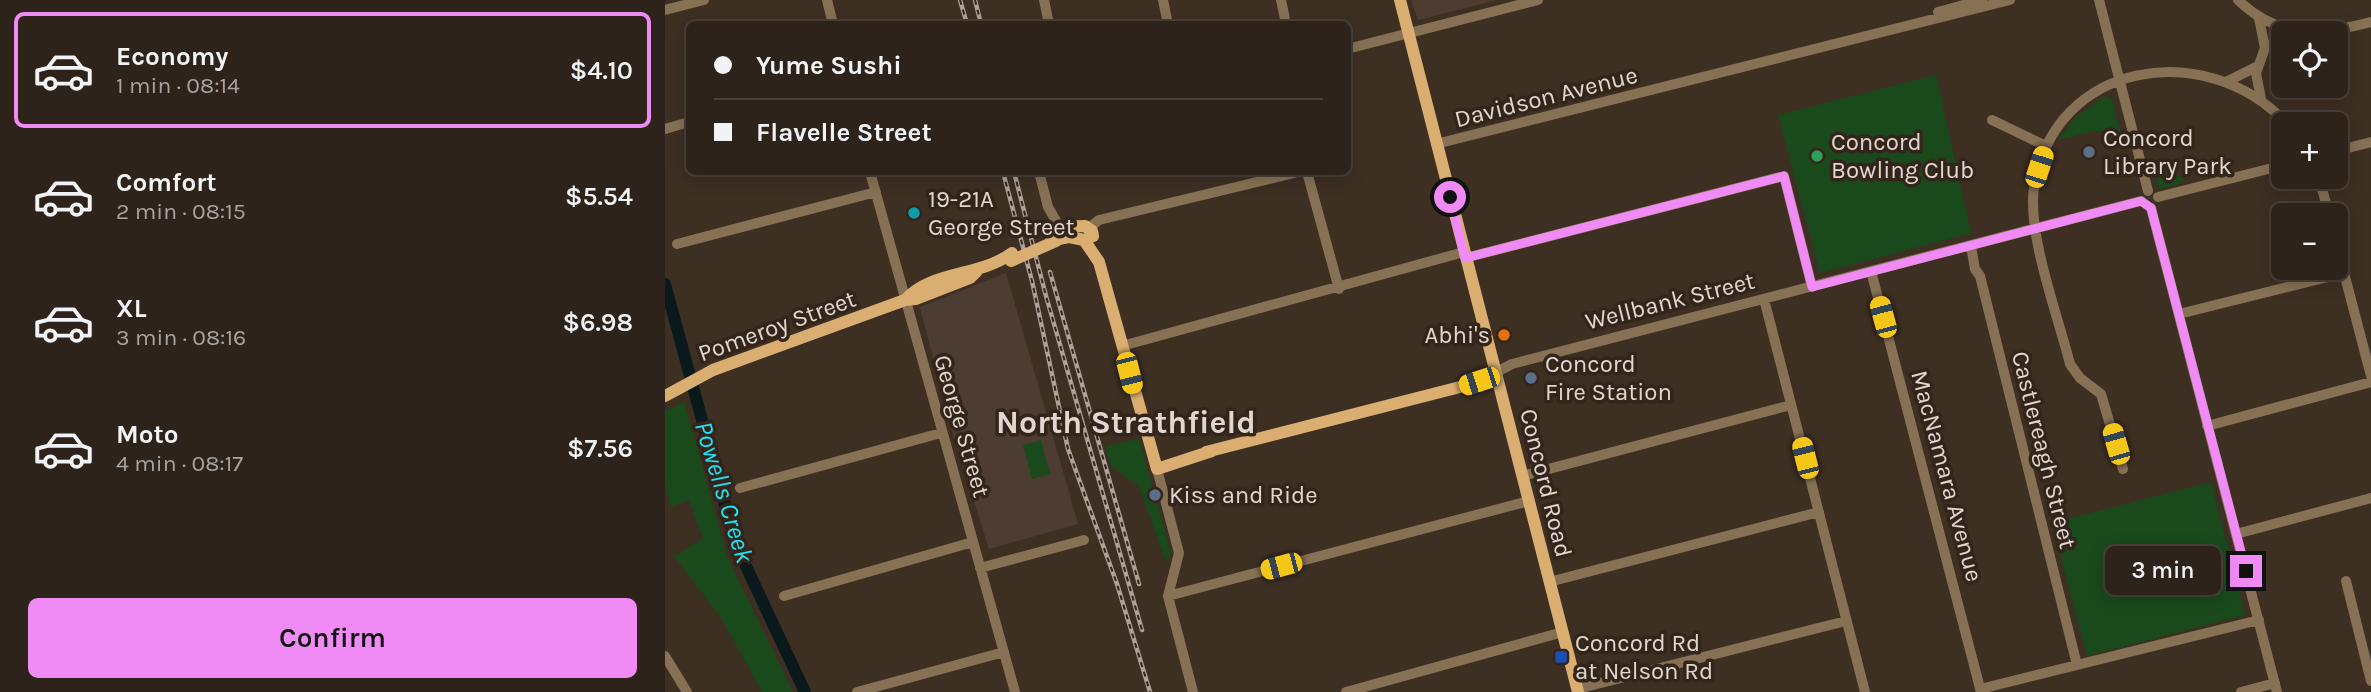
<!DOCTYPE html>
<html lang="en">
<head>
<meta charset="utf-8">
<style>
  :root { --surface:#2e231a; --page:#362b23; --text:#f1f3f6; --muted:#a7a4a2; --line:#494039; --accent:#f08bf5 }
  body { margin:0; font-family:Karla,sans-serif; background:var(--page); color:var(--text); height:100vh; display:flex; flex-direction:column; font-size:26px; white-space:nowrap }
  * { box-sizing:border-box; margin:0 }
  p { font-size:23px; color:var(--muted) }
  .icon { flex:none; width:38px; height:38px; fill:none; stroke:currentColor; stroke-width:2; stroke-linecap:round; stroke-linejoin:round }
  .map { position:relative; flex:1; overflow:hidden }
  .panel { display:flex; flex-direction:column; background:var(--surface); width:665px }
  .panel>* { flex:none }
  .top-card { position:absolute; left:21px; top:21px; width:665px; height:154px; border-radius:10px; box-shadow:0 4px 18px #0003,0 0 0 2px var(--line); display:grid; align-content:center; height:154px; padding:0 28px; background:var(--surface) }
  .fabs { position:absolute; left:1606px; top:21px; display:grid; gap:14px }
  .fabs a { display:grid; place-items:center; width:77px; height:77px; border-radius:10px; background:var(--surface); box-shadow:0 4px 18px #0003,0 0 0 2px var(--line); font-size:35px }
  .end { position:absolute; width:32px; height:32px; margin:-16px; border:9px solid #f08bf5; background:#111; box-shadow:0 0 0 4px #111 }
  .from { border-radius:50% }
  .bubble { position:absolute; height:49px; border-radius:10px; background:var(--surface); box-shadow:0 4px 18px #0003,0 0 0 2px var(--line); font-size:23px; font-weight:600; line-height:49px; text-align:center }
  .car { position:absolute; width:21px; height:42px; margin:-21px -10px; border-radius:9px; box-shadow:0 0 5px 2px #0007; background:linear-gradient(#f5c518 24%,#345 0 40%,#f5c518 0 76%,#345 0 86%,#f5c518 0) }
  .top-card b { display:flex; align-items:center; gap:24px; height:66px; font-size:26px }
  .top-card b+b { border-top:2px solid var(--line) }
  .top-card i { width:18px; height:18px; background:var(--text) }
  ul { padding:12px 0 0; list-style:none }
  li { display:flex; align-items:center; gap:21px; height:116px; margin:0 14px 10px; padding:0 14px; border:4px solid transparent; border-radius:10px }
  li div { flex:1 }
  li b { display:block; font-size:26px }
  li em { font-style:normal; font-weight:600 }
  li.current { border-color:var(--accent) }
  li>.icon { width:63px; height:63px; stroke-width:1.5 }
  .action { display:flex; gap:14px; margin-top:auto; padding:14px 28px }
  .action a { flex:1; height:80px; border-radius:10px; background:var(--accent); color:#111; font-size:28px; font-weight:600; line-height:80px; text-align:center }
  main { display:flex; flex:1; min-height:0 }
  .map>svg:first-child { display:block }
</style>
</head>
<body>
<main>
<section class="panel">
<ul>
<li class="current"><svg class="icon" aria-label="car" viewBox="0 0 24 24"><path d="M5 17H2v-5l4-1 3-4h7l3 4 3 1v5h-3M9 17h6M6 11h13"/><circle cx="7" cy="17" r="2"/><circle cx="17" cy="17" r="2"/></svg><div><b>Economy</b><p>1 min · 08:14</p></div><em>$4.10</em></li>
<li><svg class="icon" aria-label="car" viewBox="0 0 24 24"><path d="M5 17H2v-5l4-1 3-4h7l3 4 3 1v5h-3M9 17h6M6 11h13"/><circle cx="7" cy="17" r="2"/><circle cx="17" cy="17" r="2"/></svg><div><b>Comfort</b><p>2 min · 08:15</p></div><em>$5.54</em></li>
<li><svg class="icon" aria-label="car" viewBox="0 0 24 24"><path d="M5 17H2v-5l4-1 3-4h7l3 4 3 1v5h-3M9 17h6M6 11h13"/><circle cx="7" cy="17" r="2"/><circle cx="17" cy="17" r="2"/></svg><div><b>XL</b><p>3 min · 08:16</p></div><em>$6.98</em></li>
<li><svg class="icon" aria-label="car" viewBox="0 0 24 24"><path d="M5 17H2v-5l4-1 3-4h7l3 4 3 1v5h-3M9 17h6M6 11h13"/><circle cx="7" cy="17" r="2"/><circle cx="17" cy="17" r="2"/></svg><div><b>Moto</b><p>4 min · 08:17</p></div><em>$7.56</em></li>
</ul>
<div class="action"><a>Confirm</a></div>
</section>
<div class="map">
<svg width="1706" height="692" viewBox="0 0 1706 692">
  <rect width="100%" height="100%" fill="#3e2f23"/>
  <!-- education -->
  <path fill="#4d3c32" d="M746,0H832L753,20Z
    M341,273L413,524L324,549L287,432L255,307Z"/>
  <!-- green -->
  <path fill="#1a4a1c" d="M1271,75L1306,233L1155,273L1113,115Z
    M1439,96L1447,99L1457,137C1434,124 1418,135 1393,140L1411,117Z
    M1487,162L1507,169L1518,179L1515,184L1494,189Z
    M19,401L63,559L128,692H97L57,619L9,556L38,539L24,500L6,507L0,485V411Z
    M474,439L506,553L501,562L474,486L446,466L440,446Z
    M376,440L385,474L367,479L358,445Z
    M1546,482L1580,615L1422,656L1387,523Z"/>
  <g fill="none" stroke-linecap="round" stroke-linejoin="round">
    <!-- river -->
    <path stroke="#0a1a1c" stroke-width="12" d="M0,284L71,545L140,692"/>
    <!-- minor -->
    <path stroke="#867154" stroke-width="10" d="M162,0L168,24
      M379,0L384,24
      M498,0L503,24
      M616,0L621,24
      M1434,0L1483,191
      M1573,0C1613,39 1656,35 1706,22
      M0,10L39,0
      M1273,12L1317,0
      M1594,18L1600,48L1619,36
      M682,49L873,0
      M1561,82L1591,67
      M1596,99L1591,73L1600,48
      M1327,120L1381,146
      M0,129L24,122
      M771,144L1345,0
      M1671,151L1706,142
      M205,172L350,692
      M374,172L383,207L394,226
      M642,172L674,289
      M1654,177L1664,215
      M1493,197L1619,165
      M1486,208L1612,692
      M424,228L434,220L633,172
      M1671,242L1706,376
      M12,244L211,192
      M1306,246L1310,269L1315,276L1412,665
      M800,258L1119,176L1147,287
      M1206,271L1316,692
      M1099,299L1200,692
      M1514,314L1679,273
      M457,346L799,252
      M830,373L847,364L1476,201
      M1542,426L1706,382
      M492,469L514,553L503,596L528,692
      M1458,469L1436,394L1415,378L1405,364C1393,316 1362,234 1369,188C1388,60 1542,37 1622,124
      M857,476L1126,405
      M75,488L276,433
      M1571,534L1706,498
      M315,568L419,540
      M1681,581L1706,681
      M884,582L1154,512
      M119,596L308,542
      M503,596L864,501
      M0,656L22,692
      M912,689L1181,621
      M1315,689L1594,620
      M192,692L339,652
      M681,692L898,632
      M1576,692L1610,683"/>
    <!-- major -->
    <path stroke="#d9ae70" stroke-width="12" d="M735,0L913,692
      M419,240L428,236L427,231L420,226L392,227L385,234L388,240L404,237L419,240L434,262L492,469L547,451
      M240,300C267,270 315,277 347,253
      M0,396L48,370L240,300L251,299L305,278L312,271
      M541,452L799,386L830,373"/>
    <defs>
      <path id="rail" d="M295,0L302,24
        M310,0L316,24
        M338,172L367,281L403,449L452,584L485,692
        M349,172L381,296L477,630
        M385,272L474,584"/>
    </defs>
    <!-- rail casing -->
    <use href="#rail" stroke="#ada199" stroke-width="4.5"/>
    <!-- rail -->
    <use href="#rail" stroke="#33251a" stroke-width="2" stroke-dasharray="5" stroke-linecap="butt"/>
    <!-- major-bridge -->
    <path stroke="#d9ae70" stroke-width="12" d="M346,261L391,241"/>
  </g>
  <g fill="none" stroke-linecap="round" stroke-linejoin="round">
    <!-- route -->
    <path stroke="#f08bf5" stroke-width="9" d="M785,197L800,258L1119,176L1147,287L1476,201L1486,208L1581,571"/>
  </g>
  <!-- markers -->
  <g fill="#5c6f8a" stroke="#33251a" stroke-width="2.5">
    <circle cx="1424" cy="152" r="7"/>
    <circle cx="866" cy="378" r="7"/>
    <circle cx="490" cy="495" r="7"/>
  </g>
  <circle fill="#2e9e5b" stroke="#33251a" stroke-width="2.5" cx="1152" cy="156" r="7"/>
  <circle fill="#0f9aa8" stroke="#33251a" stroke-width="2.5" cx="249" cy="213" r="7"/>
  <circle fill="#e8710a" stroke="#33251a" stroke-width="2.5" cx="839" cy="335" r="7"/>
  <rect fill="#1a4fb4" stroke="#33251a" stroke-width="2.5" x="889" y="650" width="14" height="14" rx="3.5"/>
  <g text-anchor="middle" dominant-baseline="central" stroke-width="7" stroke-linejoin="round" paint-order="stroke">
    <!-- street labels -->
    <g font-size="24" fill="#e1d7d0" stroke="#33251a">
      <text transform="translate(881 97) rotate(-14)">Davidson Avenue</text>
      <text transform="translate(1005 301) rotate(-14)">Wellbank Street</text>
      <text transform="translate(112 326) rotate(-20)">Pomeroy Street</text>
      <text transform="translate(297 426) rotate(74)">George Street</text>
      <text transform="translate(1379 450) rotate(76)">Castlereagh Street</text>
      <text transform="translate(1282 476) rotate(75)">MacNamara Avenue</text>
      <text transform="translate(881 483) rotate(76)">Concord Road</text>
    </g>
    <!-- poi labels -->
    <g font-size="24" fill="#e1d7d0" stroke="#33251a" text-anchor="start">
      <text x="1438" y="138">Concord<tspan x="1438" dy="28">Library Park</tspan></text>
      <text x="1166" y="142">Concord<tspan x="1166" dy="28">Bowling Club</tspan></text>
      <text x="263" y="199">19-21A<tspan x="263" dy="28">George Street</tspan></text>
      <text x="825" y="335" text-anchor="end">Abhi's</text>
      <text x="880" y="364">Concord<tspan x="880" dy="28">Fire Station</tspan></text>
      <text x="504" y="495">Kiss and Ride</text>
      <text x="910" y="643">Concord Rd<tspan x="910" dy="28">at Nelson Rd</tspan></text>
    </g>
    <!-- water labels -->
    <g font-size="26" font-style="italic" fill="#1ce4f7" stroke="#33251a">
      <text transform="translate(59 492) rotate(73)">Powells Creek</text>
    </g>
    <!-- district labels -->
    <g font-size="32" font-weight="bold" fill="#e1d7d0" stroke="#33251a">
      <text x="461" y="422">North Strathfield</text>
    </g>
  </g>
</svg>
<div class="fabs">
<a><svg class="icon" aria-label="locate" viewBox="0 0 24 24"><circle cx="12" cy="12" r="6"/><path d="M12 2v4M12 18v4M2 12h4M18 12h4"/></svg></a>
<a>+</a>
<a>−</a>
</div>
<i class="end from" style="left:785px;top:197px"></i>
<i class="end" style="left:1581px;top:571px"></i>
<div class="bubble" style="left:1440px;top:546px;width:116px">3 min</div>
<i class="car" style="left:1374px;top:167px;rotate:18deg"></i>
<i class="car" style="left:1218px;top:317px;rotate:345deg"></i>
<i class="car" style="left:464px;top:373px;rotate:166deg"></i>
<i class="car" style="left:814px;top:381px;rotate:252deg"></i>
<i class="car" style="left:1451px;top:444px;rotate:344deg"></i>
<i class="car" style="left:1140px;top:458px;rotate:346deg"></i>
<i class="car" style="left:616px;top:566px;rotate:255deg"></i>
<div class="top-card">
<b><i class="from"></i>Yume Sushi</b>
<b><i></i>Flavelle Street</b>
</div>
</div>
</main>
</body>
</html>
